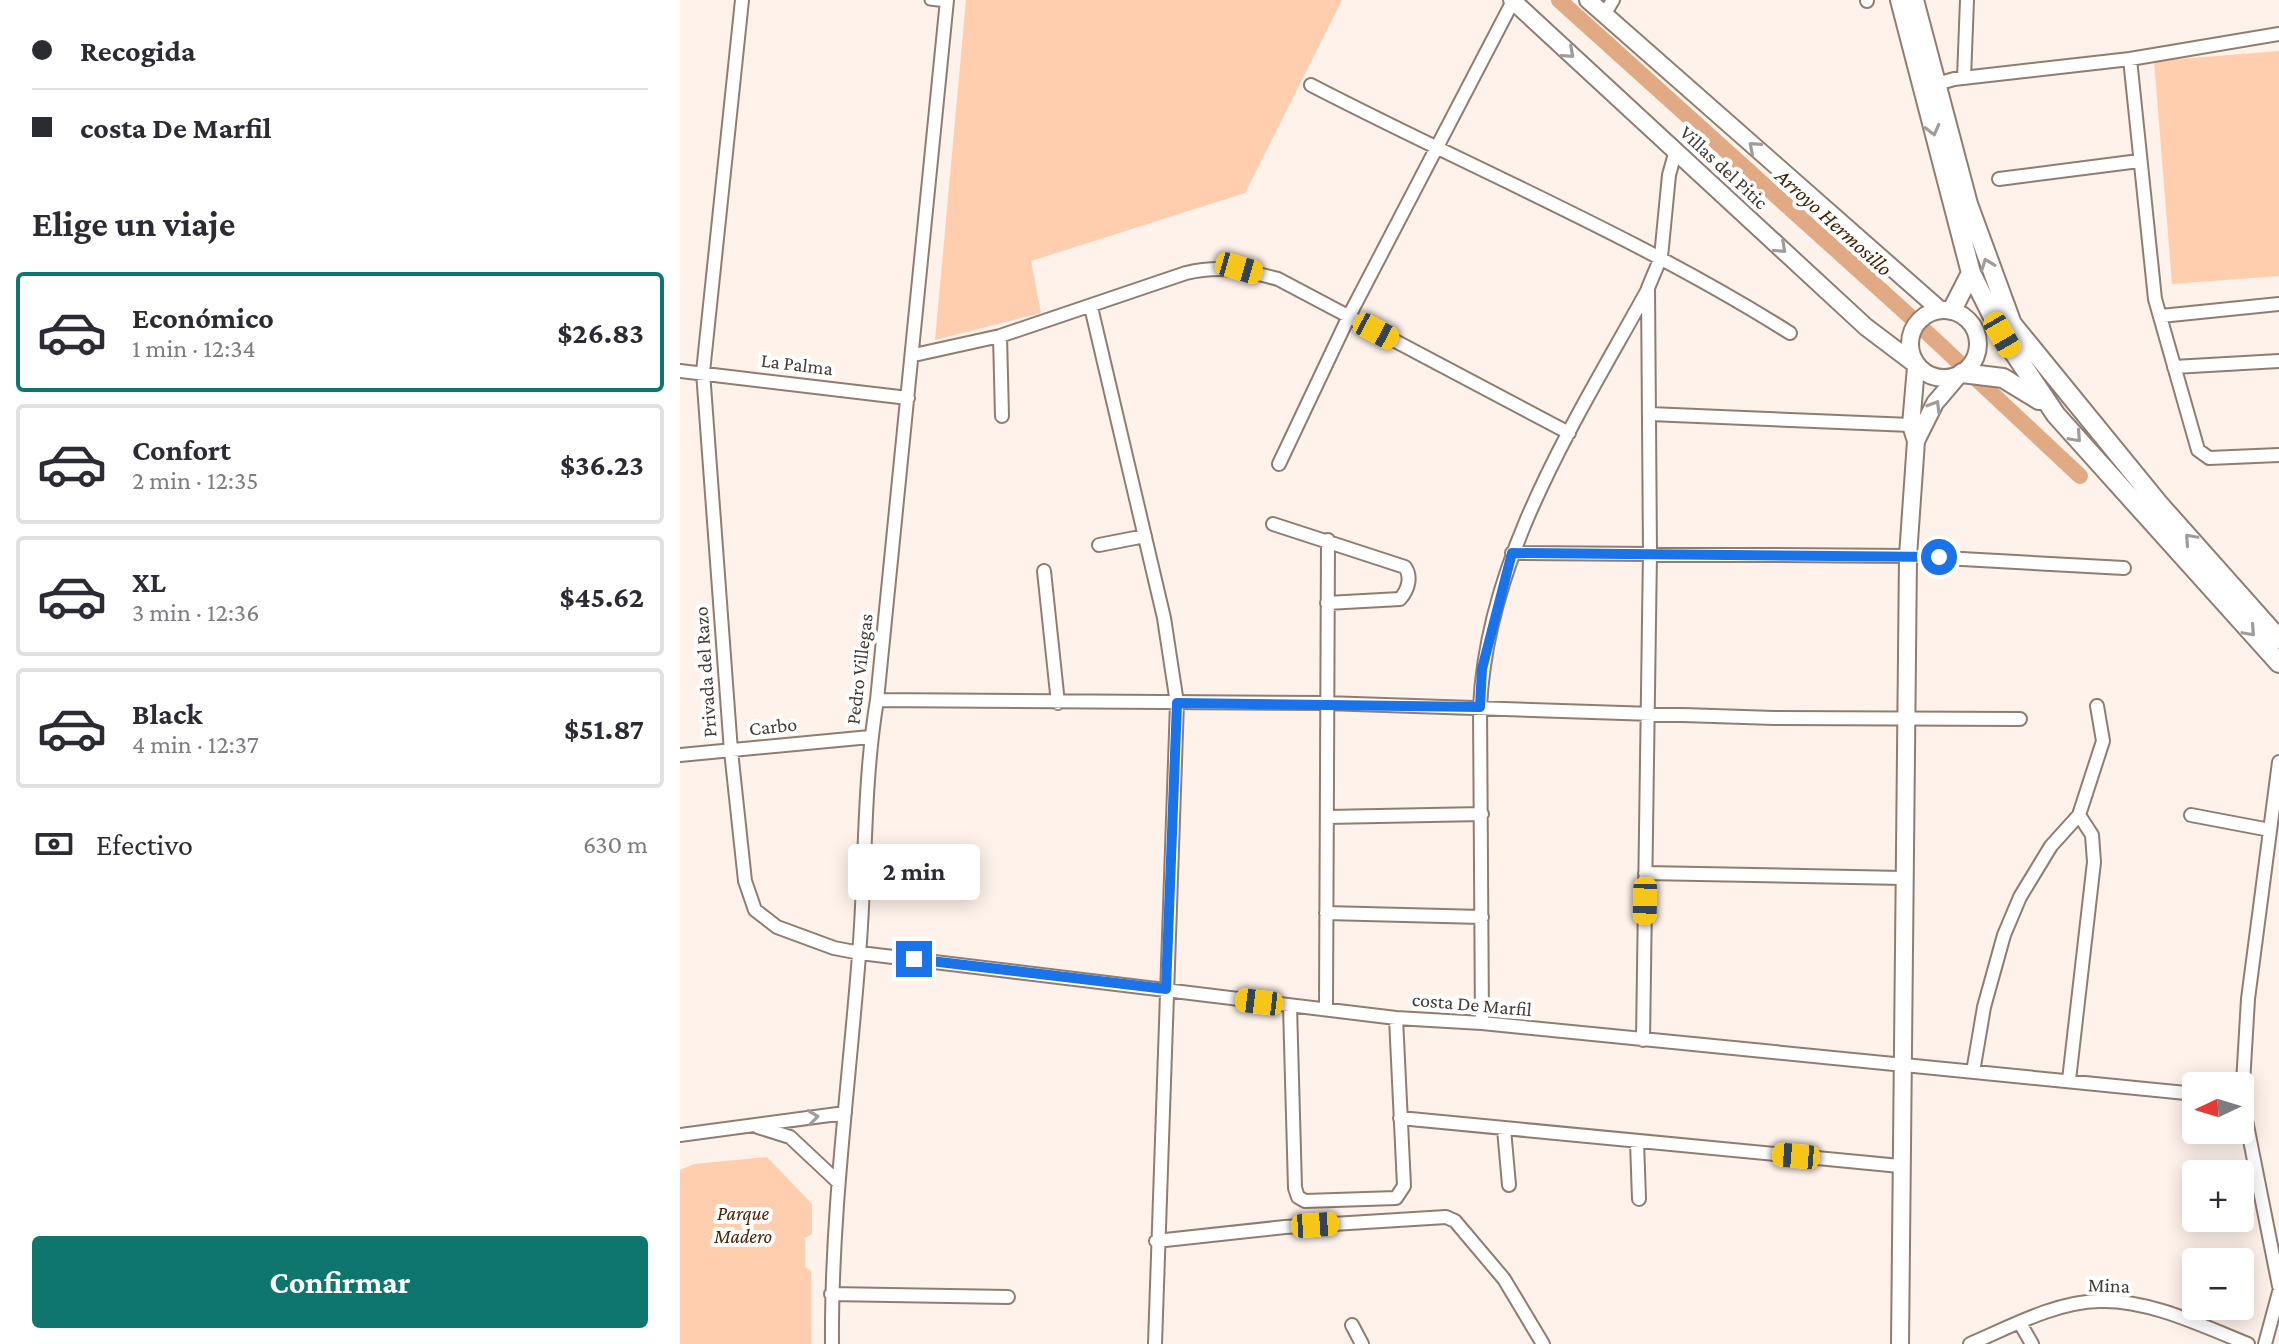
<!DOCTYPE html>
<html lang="es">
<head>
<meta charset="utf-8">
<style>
  :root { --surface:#fff; --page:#f7f7f7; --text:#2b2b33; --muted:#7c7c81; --line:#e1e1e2; --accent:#0f766e }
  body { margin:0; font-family:"Crimson Pro",serif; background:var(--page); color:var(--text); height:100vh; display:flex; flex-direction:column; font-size:30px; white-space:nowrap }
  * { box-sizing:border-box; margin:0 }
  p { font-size:26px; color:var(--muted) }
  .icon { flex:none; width:44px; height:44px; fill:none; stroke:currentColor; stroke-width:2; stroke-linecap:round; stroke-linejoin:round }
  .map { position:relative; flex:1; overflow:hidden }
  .details { display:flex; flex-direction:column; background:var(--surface); width:680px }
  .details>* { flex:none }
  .guide { display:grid; align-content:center; height:176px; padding:0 32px; background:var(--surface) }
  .needle { width:52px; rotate:266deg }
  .fabs { position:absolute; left:1502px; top:1072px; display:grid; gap:16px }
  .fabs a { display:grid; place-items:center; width:72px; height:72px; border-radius:8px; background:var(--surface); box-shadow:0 4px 20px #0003; font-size:40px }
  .end { position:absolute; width:36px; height:36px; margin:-18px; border:10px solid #1a73e8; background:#fff; box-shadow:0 0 0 4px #fff }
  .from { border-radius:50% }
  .bubble { position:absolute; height:56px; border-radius:8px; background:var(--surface); box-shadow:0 4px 20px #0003; font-size:26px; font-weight:700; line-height:56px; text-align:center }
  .car { position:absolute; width:24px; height:48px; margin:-24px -12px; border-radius:10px; box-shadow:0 0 6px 2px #0007; background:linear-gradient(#f5c518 24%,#345 0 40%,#f5c518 0 76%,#345 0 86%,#f5c518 0) }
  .guide b { display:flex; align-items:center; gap:28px; height:76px; font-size:30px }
  .guide b+b { border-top:2px solid var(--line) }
  .guide i { width:20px; height:20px; background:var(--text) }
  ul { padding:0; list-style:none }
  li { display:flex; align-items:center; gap:24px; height:120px; margin:0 16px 12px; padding:0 16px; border:4px solid var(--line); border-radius:8px }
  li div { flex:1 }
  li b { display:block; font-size:30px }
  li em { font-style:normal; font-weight:700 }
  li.current { border-color:var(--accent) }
  li>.icon { width:72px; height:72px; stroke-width:1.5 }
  h2 { padding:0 32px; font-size:36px; line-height:96px }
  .pay { display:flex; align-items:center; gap:20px; height:88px; padding:0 32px; font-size:30px }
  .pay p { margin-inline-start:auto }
  .action { display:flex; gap:16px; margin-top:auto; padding:16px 32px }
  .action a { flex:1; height:92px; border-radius:8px; background:var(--accent); color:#fff; font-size:32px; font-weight:700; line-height:92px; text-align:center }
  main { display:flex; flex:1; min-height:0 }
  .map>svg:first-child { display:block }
</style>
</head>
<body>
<main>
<section class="details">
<div class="guide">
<b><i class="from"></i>Recogida</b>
<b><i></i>costa De Marfil</b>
</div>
<h2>Elige un viaje</h2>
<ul>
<li class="current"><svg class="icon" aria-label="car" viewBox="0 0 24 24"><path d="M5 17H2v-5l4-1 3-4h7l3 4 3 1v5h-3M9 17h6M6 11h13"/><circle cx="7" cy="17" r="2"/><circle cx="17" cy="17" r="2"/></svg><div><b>Económico</b><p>1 min · 12:34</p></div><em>$26.83</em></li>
<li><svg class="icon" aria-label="car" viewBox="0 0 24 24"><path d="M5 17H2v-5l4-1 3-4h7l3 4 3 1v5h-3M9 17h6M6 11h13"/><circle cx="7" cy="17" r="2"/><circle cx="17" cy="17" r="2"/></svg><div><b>Confort</b><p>2 min · 12:35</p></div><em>$36.23</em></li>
<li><svg class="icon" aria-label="car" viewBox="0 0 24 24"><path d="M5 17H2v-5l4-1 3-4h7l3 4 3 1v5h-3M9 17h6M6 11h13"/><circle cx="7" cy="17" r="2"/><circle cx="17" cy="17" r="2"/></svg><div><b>XL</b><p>3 min · 12:36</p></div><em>$45.62</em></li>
<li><svg class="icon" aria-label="car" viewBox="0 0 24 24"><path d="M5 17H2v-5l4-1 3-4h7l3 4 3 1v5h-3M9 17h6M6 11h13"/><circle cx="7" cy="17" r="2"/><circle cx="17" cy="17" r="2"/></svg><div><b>Black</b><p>4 min · 12:37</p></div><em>$51.87</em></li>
</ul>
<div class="pay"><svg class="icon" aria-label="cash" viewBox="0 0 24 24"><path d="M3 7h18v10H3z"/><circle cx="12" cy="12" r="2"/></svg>Efectivo<p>630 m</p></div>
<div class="action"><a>Confirmar</a></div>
</section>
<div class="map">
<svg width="1599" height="1344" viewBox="0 0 1599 1344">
  <rect width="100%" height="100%" fill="#fef2ea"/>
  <!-- green -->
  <path fill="#feceae" d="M286,0H662L565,193L351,261L361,313L255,340Z
    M1599,51V276L1492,284L1474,61Z
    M87,1157L132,1204V1234L125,1238V1267L131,1271V1344H0V1170L14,1164Z"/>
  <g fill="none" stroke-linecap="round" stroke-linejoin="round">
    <!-- canal -->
    <path stroke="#e1aa84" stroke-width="16" d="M879,0L1224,311L1400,476"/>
    <defs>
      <path id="pedestrian" d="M250,0L267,2"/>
      <path id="minor" d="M62,0L23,372L51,751L65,881L75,910L97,927L154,948L180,953L716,1018L802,1023L1516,1094
        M1187,0V1
        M924,15L933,0
        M1450,59L1475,299L1518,450L1529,458L1599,455
        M1284,78L1287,0
        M631,85C791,168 958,237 1110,333
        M1250,86L1274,79L1450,59L1599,34
        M1319,179L1459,161
        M411,307L484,618L497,703L475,1344
        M1481,316L1599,304
        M320,336L322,416
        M234,355L320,336L506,273C540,265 565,270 598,279L889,433
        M1494,367L1599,361
        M0,371L228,398
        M970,414L1231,425
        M599,464L669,316L833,1
        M593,524L725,567C732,577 728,590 720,599L647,603
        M419,545L465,536
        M832,553L1228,556L1444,568
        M364,571L378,703
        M197,700L645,703L1094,718L1340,719
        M0,755L190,737
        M1599,762L1568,999L1562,1100L1599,1286
        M1511,815L1590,830
        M647,817L802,814
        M965,873L1223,878
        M646,913L802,917
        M610,1006L615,1188L618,1197L625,1201L716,1198L724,1186L716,1018
        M646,1008L648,540
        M802,1023L800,707C807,556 896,420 967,291
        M963,1040L970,552L968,288L981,257L989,175L996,150
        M1293,1072L1304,1007L1324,935L1340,897L1371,846L1399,815L1423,741L1417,706
        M1389,1080L1414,862L1412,835L1399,815
        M720,1118L1220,1166
        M78,1127L110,1137L158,1182
        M824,1129L829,1185
        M0,1135L165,1113
        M957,1142L959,1199
        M476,1241L605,1227L766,1217L775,1221L824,1279L863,1344
        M151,1294L328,1297
        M1340,1323L1352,1344
        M672,1325L682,1344
        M152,1344C151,1214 169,1085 179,955C186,870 183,784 197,700L267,0
        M1290,1344C1330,1327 1375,1302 1419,1301C1468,1299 1523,1326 1568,1344
        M1585,1344L1599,1292"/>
      <path id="tertiary" d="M832,0L1186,327L1231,361
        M908,0L1259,309
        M1230 344a34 34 0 1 1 68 0a34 34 0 1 1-68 0Z
        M1236,441L1255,403L1278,376
        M1220,1344L1228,556L1236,441L1231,425L1236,367"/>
      <path id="secondary" d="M1220,0L1291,273L1322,335L1376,415L1599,663
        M1234,0L1288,204L1332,324L1478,503L1599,639
        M1272,310L1291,273
        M1282,373L1323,378L1359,400"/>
    </defs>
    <!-- pedestrian casing -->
    <use href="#pedestrian" stroke="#8f7d71" stroke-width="13"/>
    <!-- minor casing -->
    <use href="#minor" stroke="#8f7d71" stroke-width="16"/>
    <!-- tertiary casing -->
    <use href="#tertiary" stroke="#8f7d71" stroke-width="20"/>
    <!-- secondary casing -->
    <use href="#secondary" stroke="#8f7d71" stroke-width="22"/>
    <!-- pedestrian -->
    <use href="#pedestrian" stroke="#fff" stroke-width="9"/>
    <!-- minor -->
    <use href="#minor" stroke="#fff" stroke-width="12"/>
    <!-- tertiary -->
    <use href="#tertiary" stroke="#fff" stroke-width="16"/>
    <!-- secondary -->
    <use href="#secondary" stroke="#fff" stroke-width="18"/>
  </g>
  <!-- one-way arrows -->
  <defs><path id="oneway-chevron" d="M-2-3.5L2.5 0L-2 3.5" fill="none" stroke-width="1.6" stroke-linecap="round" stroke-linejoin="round" transform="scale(2)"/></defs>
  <g stroke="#a09c9a">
    <use href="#oneway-chevron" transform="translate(889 53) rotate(42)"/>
    <use href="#oneway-chevron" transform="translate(1253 130) rotate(76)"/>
    <use href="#oneway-chevron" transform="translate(1074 147) rotate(-139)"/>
    <use href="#oneway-chevron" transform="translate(1101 248) rotate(43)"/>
    <use href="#oneway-chevron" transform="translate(1307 264) rotate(-110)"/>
    <use href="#oneway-chevron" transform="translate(1255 406) rotate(-59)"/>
    <use href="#oneway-chevron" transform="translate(1396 437) rotate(48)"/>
    <use href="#oneway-chevron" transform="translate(1510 539) rotate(-132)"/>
    <use href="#oneway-chevron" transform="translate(1570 631) rotate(48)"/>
    <use href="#oneway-chevron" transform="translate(133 1117) rotate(-7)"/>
  </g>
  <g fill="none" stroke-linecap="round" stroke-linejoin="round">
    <!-- route -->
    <path stroke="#1a73e8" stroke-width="10" d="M234,959L486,989L497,703L800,707L802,669L832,553L1259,557"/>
  </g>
  <g text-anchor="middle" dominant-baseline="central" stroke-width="8" stroke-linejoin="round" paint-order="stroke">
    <!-- street labels -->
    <g font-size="20" fill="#423a35" stroke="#fff">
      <text transform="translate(1044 167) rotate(43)">Villas del Pitic</text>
      <text transform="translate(117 364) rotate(7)">La Palma</text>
      <text transform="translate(179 669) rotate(-83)">Pedro Villegas</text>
      <text transform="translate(25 672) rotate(-94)">Privada del Razo</text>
      <text transform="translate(93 726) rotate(-6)">Carbo</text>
      <text transform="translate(792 1004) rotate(5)">costa De Marfil</text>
      <text transform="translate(1429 1285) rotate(2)">Mina</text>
    </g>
    <!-- park labels -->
    <g font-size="20" font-style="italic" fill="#482407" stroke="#fff">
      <text x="63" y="1213">Parque<tspan x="63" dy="23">Madero</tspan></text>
    </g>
    <!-- water labels -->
    <g font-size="22" font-style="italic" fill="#432002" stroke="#fff">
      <text transform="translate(1154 222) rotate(42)">Arroyo Hermosillo</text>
    </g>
  </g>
</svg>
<div class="fabs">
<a><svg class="needle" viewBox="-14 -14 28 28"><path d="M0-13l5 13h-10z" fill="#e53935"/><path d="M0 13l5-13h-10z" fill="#7c7c81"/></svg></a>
<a>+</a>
<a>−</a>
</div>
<i class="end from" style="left:1259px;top:557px"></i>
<i class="end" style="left:234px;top:959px"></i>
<div class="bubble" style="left:168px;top:844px;width:132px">2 min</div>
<i class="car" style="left:559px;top:268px;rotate:106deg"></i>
<i class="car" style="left:696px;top:331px;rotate:118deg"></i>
<i class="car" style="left:1322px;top:335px;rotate:150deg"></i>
<i class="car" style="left:965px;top:901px;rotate:181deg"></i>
<i class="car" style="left:579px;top:1002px;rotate:277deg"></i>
<i class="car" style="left:1116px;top:1156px;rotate:275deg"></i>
<i class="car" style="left:635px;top:1225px;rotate:86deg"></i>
</div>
</main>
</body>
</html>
